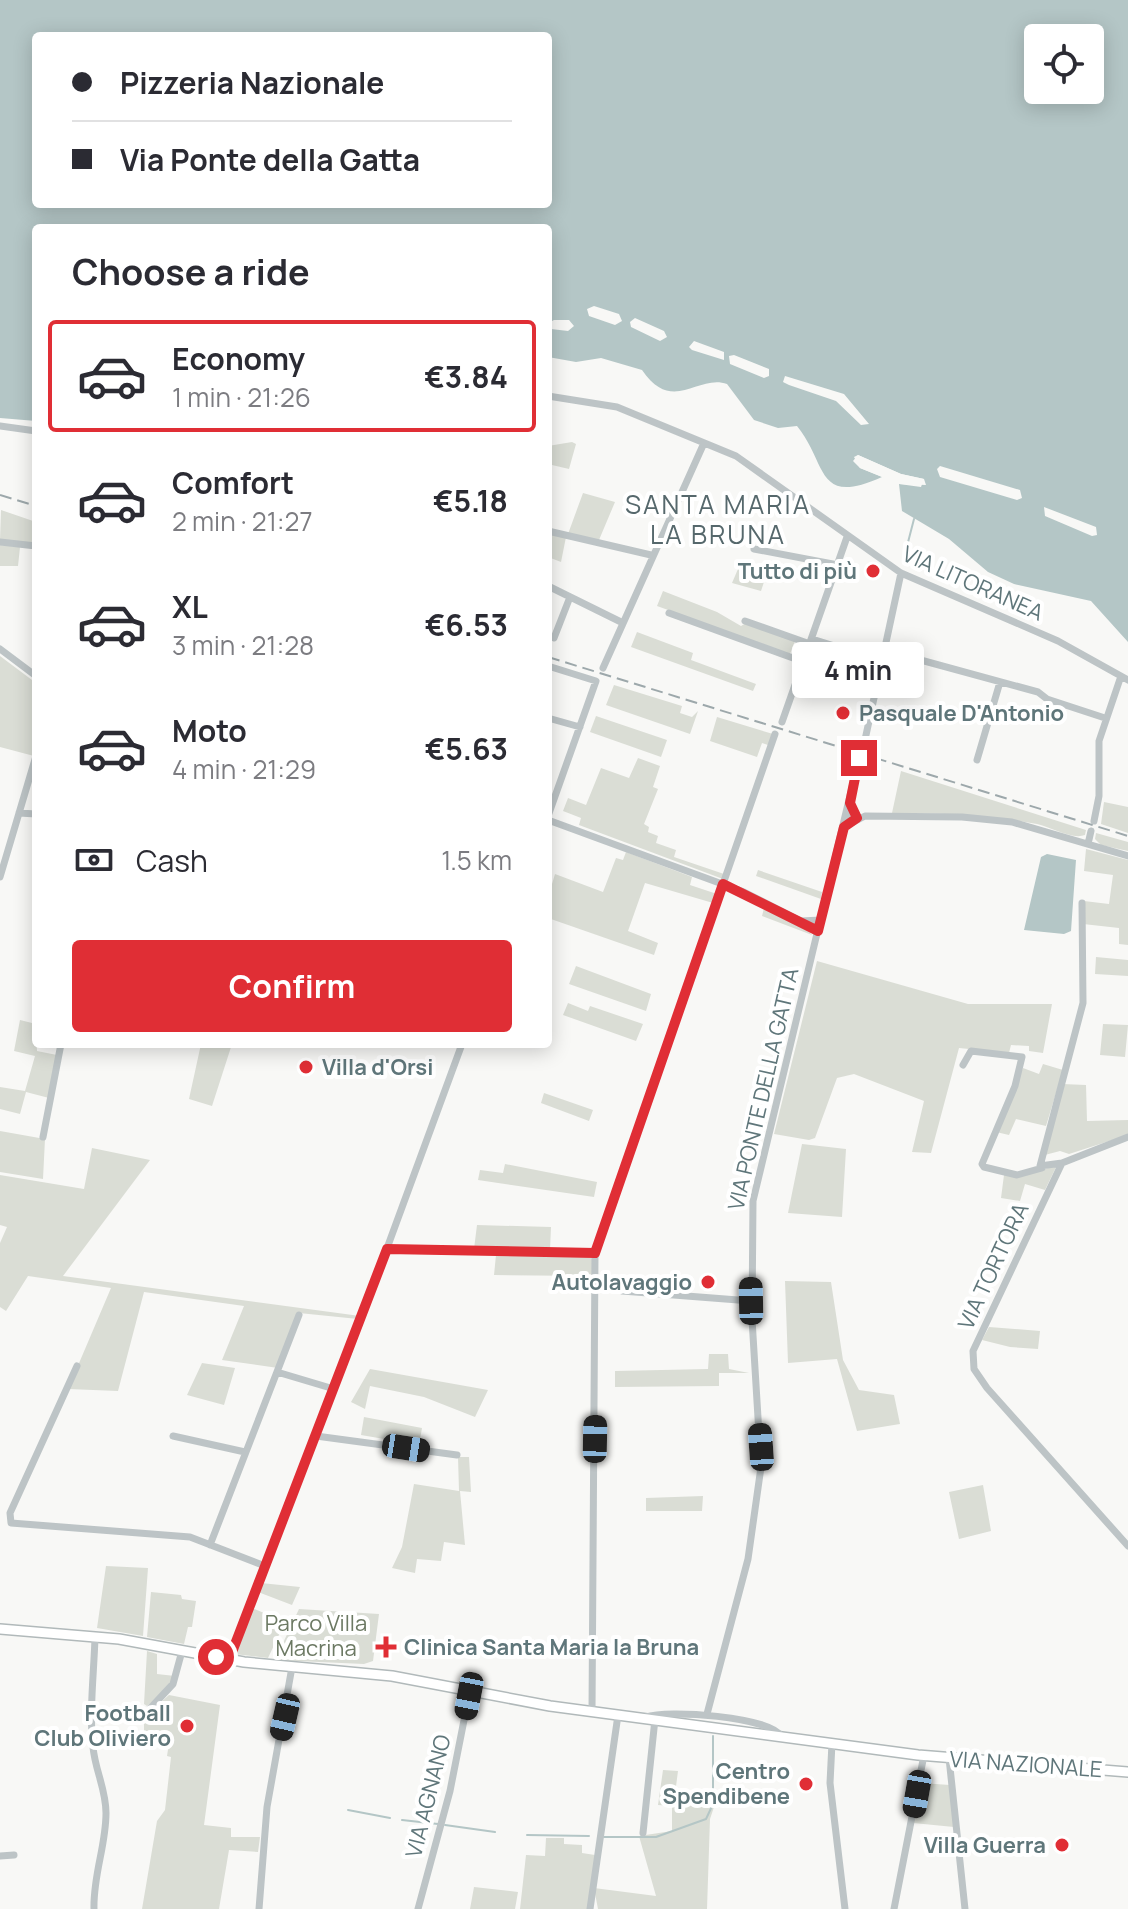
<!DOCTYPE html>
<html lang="en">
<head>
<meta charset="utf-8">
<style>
  :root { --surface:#fff; --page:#f7f7f7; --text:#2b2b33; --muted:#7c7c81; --line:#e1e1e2; --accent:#e02e35 }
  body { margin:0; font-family:Manrope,sans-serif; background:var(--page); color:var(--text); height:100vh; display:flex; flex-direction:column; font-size:30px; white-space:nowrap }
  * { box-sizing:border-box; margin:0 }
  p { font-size:26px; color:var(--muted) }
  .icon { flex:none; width:44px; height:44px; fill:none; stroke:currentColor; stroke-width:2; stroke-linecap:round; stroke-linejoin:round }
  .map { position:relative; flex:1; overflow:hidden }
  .sheet { position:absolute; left:32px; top:224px; width:520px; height:824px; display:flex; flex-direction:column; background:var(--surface); border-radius:8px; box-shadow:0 4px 20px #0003 }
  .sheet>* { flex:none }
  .top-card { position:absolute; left:32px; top:32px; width:520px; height:176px; border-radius:8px; box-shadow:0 4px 20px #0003; display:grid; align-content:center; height:176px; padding:0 40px; background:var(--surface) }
  .fabs { position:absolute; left:1024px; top:24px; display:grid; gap:16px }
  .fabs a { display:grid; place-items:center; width:80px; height:80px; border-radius:8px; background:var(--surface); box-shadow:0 4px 20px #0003; font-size:40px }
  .end { position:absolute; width:36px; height:36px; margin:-18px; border:10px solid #e02e35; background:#fff; box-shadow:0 0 0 4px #fff }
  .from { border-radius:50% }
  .bubble { position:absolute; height:56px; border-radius:8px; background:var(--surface); box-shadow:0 4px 20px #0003; font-size:26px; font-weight:700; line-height:56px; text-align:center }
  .car { position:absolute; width:24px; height:48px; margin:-24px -12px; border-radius:10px; box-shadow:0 0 6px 2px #0007; background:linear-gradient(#222 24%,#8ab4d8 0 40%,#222 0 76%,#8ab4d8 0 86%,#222 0) }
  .top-card b { display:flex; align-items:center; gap:28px; height:76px; font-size:30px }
  .top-card b+b { border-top:2px solid var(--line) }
  .top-card i { width:20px; height:20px; background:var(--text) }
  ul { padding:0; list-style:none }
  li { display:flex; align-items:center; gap:24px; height:112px; margin:0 16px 12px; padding:0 24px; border:4px solid transparent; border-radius:8px }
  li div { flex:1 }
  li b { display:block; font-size:30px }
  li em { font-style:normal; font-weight:700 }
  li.on { border-color:var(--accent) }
  li>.icon { width:72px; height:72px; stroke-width:1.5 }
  h2 { padding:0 40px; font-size:36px; line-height:96px }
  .pay { display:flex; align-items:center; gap:20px; height:88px; padding:0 40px; font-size:30px }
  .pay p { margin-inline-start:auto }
  .primary-button { display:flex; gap:16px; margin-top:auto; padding:16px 40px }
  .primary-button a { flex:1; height:92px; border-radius:8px; background:var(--accent); color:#fff; font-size:32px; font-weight:700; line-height:92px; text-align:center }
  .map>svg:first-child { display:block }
</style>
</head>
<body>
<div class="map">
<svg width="1128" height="1909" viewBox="0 0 1128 1909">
  <rect width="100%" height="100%" fill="#f8f8f6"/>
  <!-- green -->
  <path fill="#daddd5" d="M572,442L576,444L569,469L552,465L548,482V446Z
    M583,493L615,502L599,540L568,534Z
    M1,510L36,522V544L0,540Z
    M548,533L566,537L561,562L548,557Z
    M0,545L20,547L18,566H0Z
    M738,569L766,576L761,591L732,583Z
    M663,591L717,612L741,626L746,623L795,641L790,654L657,606Z
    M637,632L693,653L691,660L756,684L753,691L631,647Z
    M0,656L36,683L34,756L0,747Z
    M614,685L682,706L680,713L692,717L698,711L690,734L606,705Z
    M596,716L667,740L661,757L590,732Z
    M717,717L773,734L771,746L762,743L757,757L710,741Z
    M638,758L660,766L653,787L658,789L644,824L649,827L648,832L658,836L656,843L676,850L674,857L724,874L723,879L579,825L581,818L563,811L568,798L586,805L601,768L629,778Z
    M901,771L1086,830L1085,835C1072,840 1051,827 1037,824C988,815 941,813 892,813Z
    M1104,802L1128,807V833L1101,824Z
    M1096,833L1128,842V851L1101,845L1095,839Z
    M1086,849L1128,860V945L1119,944V928L1083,924L1084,901L1109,904L1113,875L1084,871Z
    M626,852L692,877L690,885L717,894L713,903L645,883L628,931L658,943L654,955L548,918V883L552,884L555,874L603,892L616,858L623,860Z
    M758,870L822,892L821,899L756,876Z
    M764,908L803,925L812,935L762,916Z
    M1096,957L1128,960V976L1095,974Z
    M817,961L968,1004H1052L1043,1053L1029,1051V1046L1011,1045L1009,1053L959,1048L931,1153L912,1152L924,1101L854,1074L837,1078L815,1138L809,1140L774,1134Z
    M576,966L651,994L646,1011L569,984Z
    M568,1003L588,1011L590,1006L643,1024L636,1041L563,1015Z
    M20,1020L36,1024L37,1051L57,1055L49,1098L26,1092L20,1114L0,1109V1087L25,1091L35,1056L14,1051Z
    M1103,1024L1128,1025L1125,1057L1100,1055Z
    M201,1044H232L212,1106L189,1099Z
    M1043,1064L1063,1070L1046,1126L1016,1119L1009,1135L996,1132L1023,1068L1039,1074Z
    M1062,1084L1086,1085L1087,1121L1128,1120V1135L1069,1154L1060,1151L1041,1156Z
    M544,1093L593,1110L589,1121L541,1103Z
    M0,1131L45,1139L43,1179L0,1172Z
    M802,1144L846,1149L842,1217L788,1213Z
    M92,1148L150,1160L63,1276L360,1316L358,1319L299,1313L278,1368L222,1360L244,1306L144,1292L118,1391L68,1389L111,1288L28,1276L6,1311L0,1307V1243L7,1227L0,1225V1175L84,1189Z
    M505,1164L597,1182L594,1197L478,1180L480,1170L503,1173Z
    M1057,1165L1045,1190L1025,1184L1020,1201L1001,1198L1004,1175L1024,1176Z
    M477,1225L551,1227L550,1250L474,1249Z
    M496,1255L586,1256L593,1259V1276L494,1275Z
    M785,1281L831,1282L843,1360L859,1390L894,1395L900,1424L857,1431L837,1359L788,1363Z
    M989,1327L1040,1331L1038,1349L1010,1347L982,1340Z
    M709,1354H728L729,1369L749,1373H719V1386L615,1387V1371L708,1369Z
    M202,1363L235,1368L224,1405L187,1395Z
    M370,1369L488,1390L475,1417L424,1397L370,1386L365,1409L351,1402Z
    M364,1417L422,1428L419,1445L361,1435Z
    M458,1457H469L471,1492L460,1491L465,1545L444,1542L441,1561L417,1559L415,1573L392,1568L402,1547L414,1484L459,1491Z
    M983,1485L991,1531L959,1539L949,1492Z
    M703,1496L702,1511H646V1498Z
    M106,1566L148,1568L143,1636L97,1628Z
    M261,1583L300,1587L292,1605L258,1592Z
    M151,1592L181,1595L182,1599L196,1601L192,1627H188L184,1644L147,1637Z
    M252,1608L285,1622L268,1658L234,1654Z
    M299,1609L379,1614L373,1661L364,1664L275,1660Z
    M147,1651L157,1654V1674L175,1676L163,1693L147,1706L144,1704Z
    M169,1695L220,1705L204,1825L231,1828V1837H260L258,1852L229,1850L219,1909H142L157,1821L165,1810L171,1757L167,1756L169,1743L144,1740V1717Z
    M663,1770L678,1771L674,1802L714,1807L710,1819L707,1909H598L594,1888L656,1896L639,1836L672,1831V1806L658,1805Z
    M921,1783L950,1785L954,1827L913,1823Z
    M546,1838H564V1844L582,1845V1853L595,1855L588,1909H520L526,1855L545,1856Z
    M474,1887L518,1892L515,1909H470Z"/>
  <!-- water -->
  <path fill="#b4c6c6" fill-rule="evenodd" d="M0,0H1128V642L1091,601L1014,584L988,572L949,539L902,511L899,484L921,487L924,479L901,474L858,455L854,457L860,468L882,477C815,507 828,464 797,426L778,428L754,420L727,384C697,374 673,415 642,370L601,358L576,362L548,357V228H36V421L0,418ZM36,36H548V204H36ZM1038,38H1090V90H1038Z
    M1047,854L1076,860L1071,931L1064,934L1024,930L1041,857Z"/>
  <!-- pier -->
  <path fill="#f8f8f6" d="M594,306L619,314L622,321L615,325L589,316L587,309Z
    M635,318L664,331L667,337L660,341L631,327L630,322Z
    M554,320H569L574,326L568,331L551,329L548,323Z
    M694,341L724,352V360L692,350L689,347Z
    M734,355L769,369V376L764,378L730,364L729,356Z
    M785,376L844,394L869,424L861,425L836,401L789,385L783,382Z
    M858,455L901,474L924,479L926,485L899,484L895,483L899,480L922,482L899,478L858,460L884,473L885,478L860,468L853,461Z
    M940,466L1020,490L1022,498L1017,500L940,477L937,469Z
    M1044,507L1096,527L1097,535L1092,536L1045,516Z"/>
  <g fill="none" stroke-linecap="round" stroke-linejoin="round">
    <!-- stream -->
    <path stroke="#b4c6c6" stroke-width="2" d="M906,550L914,519
      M348,1810L390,1818
      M402,1820L438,1824
      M445,1825L495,1832
      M527,1835L589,1836
      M604,1837H656L706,1819L713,1804V1736"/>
    <defs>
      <path id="major" d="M0,1629L119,1639L244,1662L392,1676L550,1706L918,1755L1128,1772"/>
    </defs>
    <!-- major casing -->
    <use href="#major" stroke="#b1b9ba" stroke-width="12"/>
    <!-- minor -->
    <path stroke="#bdc4c6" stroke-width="7" d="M548,396L617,407L736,456L901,573L1058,641L1128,680
      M0,426L36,431
      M548,531L651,555
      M0,542L36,546
      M754,549L838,565
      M548,586L621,622
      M669,613L804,662
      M745,621L810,644
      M554,638L570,597
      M812,639L857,653L870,647L884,649
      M0,649L36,676
      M884,650L1038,692L1047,699L1105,718
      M548,666L596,681L548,816
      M603,668L704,443
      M548,718L580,727
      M782,722L847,537
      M863,749L901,573
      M977,760L1000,682
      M847 816a5 5 0 1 1 10 0a5 5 0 1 1-10 0Z
      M19,813L36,814
      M548,820L744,892L801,921
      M1094,821L1099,796V741L1121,676
      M844,827L865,816L962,817L1012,822L1128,856
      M1088,844L1091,831
      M0,877L36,756
      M818,931L801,921L821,920
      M963,1065L971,1051L1022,1057L1015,1086L982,1164L984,1167L1017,1175L1042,1168
      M43,1137L61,1044
      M1128,1137L1062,1163L973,1351L974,1369L987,1388L1128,1546
      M1062,1163L1040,1166L1083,1003L1082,903
      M387,1249L595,1253
      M596,1281L622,1291L751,1301
      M77,1366L10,1513L11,1523L190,1537L265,1566
      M277,1372L334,1389
      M173,1436L245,1452
      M316,1436L457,1455
      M210,1545L299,1315
      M229,1660L361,1319L462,1044
      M592,1712L595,1253L775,734
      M707,1714L748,1559L761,1467L752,1319L753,1201L859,758
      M144,1715L173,1684L182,1651
      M646,1717C667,1709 770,1717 781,1736
      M832,1743L830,1783L845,1909
      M949,1758L965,1909
      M643,1833L655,1719
      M0,1856L14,1855
      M94,1909C93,1875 106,1846 106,1813C106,1789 95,1770 93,1747C89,1711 94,1673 95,1637
      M259,1909L267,1807L292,1667
      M418,1909L450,1791L470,1690
      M590,1909L618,1715
      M894,1909L924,1755"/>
    <!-- major -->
    <use href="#major" stroke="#fff" stroke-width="9"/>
    <!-- rail -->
    <path stroke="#9da8ab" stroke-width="2" stroke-dasharray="12 6" stroke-linecap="butt" d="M0,495L36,506
      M548,657L1128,836"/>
  </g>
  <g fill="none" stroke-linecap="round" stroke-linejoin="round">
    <!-- route -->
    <path stroke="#e02e35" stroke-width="10" d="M216,1657L229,1660L387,1249L595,1253L723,884L818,931L844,827L857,818L850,803L859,758"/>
  </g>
  <!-- markers -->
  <g fill="#e02e35" stroke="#fff" stroke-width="3">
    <circle cx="873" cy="571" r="8"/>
    <circle cx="843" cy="713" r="8"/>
    <circle cx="306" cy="1067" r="8"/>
    <circle cx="708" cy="1282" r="8"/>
    <path d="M382 1635h8v8h8v8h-8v8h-8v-8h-8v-8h8z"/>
    <circle cx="187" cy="1726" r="8"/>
    <circle cx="806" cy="1784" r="8"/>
    <circle cx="1062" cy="1845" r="8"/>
  </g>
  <g text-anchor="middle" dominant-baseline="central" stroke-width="8" stroke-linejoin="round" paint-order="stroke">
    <!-- poi labels -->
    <g font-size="22" font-weight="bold" fill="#5f767a" stroke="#fff" text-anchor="end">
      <text x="857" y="571">Tutto di più</text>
      <text x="859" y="713" text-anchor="start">Pasquale D'Antonio</text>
      <text x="322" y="1067" text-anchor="start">Villa d'Orsi</text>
      <text x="692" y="1282">Autolavaggio</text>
      <text x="404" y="1647" text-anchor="start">Clinica Santa Maria la Bruna</text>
      <text x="171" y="1713">Football<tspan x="171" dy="25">Club Oliviero</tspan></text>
      <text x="790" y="1771">Centro<tspan x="790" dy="25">Spendibene</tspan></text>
      <text x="1046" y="1845">Villa Guerra</text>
    </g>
    <!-- street labels -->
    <g font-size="22" fill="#5f767a" stroke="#fff">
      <text transform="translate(973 583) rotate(24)">VIA LITORANEA</text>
      <text transform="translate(763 1089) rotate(-77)">VIA PONTE DELLA GATTA</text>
      <text transform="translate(993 1266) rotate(-65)">VIA TORTORA</text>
      <text transform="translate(1026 1764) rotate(4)">VIA NAZIONALE</text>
      <text transform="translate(428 1796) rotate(-76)">VIA AGNANO</text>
    </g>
    <!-- park labels -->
    <g font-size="22" fill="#6c7963" stroke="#fff">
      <text x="316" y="1623">Parco Villa<tspan x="316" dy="25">Macrina</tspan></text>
    </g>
    <!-- quarter labels -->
    <g font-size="26" letter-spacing="2" fill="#56686c" stroke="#fff">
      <text x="718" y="504">SANTA MARIA<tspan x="718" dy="30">LA BRUNA</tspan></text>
    </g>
  </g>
</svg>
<div class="fabs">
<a><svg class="icon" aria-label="locate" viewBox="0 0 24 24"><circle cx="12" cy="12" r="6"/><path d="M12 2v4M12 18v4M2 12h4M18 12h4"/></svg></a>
</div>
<i class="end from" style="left:216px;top:1657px"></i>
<i class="end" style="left:859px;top:758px"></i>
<div class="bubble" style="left:792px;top:642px;width:132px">4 min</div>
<i class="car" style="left:751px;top:1301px;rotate:359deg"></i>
<i class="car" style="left:595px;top:1439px;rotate:1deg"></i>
<i class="car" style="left:761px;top:1447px;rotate:356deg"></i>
<i class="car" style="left:406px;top:1448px;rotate:99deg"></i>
<i class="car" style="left:469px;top:1696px;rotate:191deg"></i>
<i class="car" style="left:285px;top:1717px;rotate:193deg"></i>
<i class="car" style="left:917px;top:1794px;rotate:190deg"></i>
<div class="top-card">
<b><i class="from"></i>Pizzeria Nazionale</b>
<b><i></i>Via Ponte della Gatta</b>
</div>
<section class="sheet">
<h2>Choose a ride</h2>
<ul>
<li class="on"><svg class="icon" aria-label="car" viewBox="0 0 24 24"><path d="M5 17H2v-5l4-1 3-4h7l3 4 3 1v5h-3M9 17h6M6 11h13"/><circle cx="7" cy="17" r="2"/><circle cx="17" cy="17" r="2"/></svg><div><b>Economy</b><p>1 min · 21:26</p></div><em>€3.84</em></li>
<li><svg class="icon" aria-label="car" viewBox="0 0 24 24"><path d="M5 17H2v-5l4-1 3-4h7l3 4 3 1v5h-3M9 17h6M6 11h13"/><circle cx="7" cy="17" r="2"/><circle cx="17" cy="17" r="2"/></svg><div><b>Comfort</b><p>2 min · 21:27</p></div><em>€5.18</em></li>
<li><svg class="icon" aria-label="car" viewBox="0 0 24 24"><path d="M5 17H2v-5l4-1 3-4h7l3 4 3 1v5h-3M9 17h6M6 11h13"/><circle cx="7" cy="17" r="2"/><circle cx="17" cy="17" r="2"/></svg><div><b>XL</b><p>3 min · 21:28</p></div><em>€6.53</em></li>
<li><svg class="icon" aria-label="car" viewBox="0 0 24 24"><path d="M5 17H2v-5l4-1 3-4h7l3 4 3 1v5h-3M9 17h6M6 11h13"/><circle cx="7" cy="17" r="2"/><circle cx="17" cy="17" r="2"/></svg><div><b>Moto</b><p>4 min · 21:29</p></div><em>€5.63</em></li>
</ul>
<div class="pay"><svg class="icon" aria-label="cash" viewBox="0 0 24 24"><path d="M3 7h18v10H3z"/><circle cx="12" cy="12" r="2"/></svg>Cash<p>1.5 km</p></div>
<div class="primary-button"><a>Confirm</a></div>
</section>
</div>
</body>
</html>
